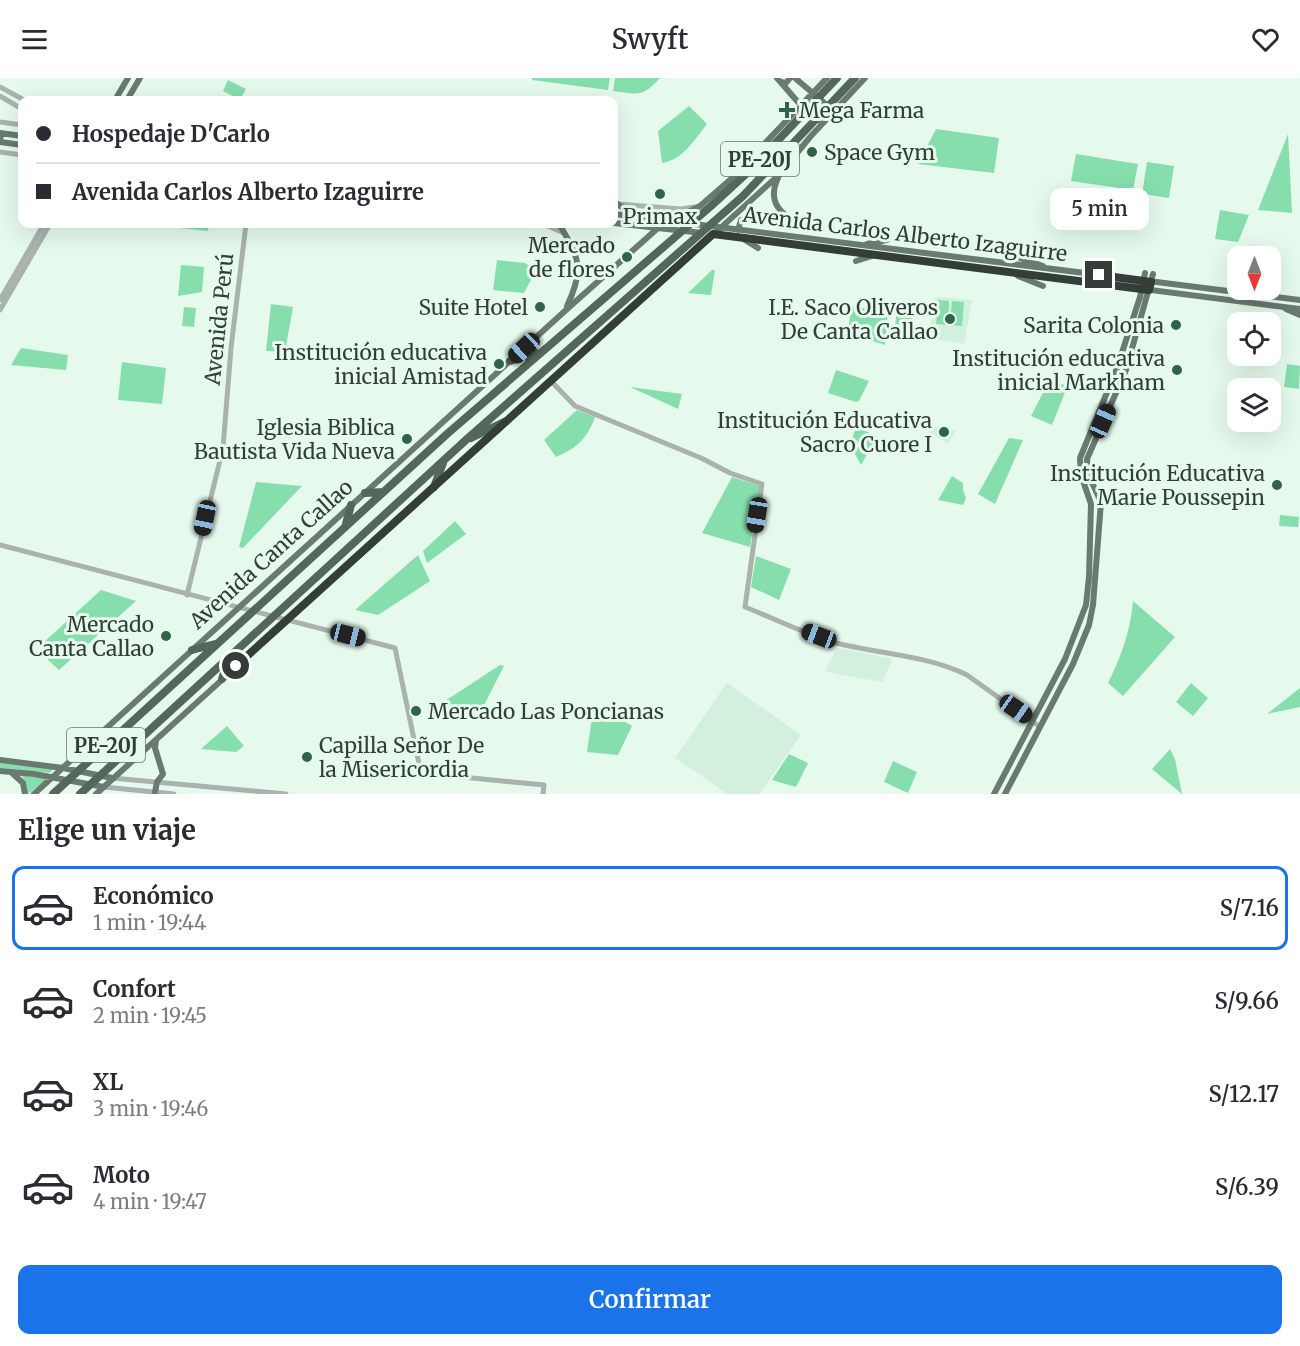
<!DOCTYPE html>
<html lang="es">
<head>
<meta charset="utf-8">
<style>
  :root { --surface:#fff; --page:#f2f2f3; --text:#2b2b33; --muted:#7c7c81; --line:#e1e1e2; --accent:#1a73e8 }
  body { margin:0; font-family:Merriweather,serif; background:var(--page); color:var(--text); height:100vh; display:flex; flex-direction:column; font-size:22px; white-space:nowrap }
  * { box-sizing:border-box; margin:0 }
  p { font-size:20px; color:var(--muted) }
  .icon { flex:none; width:33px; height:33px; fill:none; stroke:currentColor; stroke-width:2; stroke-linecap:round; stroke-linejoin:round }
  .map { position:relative; height:716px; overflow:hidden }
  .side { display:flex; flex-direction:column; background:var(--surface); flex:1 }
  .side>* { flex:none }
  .top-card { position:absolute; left:18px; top:18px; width:600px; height:132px; border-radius:12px; box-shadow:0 6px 24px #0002; display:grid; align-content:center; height:132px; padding:0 18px; background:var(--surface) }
  .needle { width:39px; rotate:180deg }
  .controls { position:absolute; left:1227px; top:168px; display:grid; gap:12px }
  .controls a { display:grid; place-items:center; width:54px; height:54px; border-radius:12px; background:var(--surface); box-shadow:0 6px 24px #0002; font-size:30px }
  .end { position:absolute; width:27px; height:27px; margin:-14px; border:8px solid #343d38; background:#fff; box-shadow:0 0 0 3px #fff }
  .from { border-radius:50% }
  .bubble { position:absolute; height:42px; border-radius:12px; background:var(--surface); box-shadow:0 6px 24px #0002; font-size:20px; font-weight:600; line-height:42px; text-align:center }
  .car { position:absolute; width:18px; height:36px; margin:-18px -9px; border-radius:8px; box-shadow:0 0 4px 2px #0007; background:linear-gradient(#222 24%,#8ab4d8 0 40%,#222 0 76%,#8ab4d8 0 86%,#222 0) }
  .top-card b { display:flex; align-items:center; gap:21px; height:57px; font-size:22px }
  .top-card b+b { border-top:2px solid var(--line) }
  .top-card i { width:15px; height:15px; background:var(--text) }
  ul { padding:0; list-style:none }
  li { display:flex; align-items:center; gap:18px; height:84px; margin:0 12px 9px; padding:0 6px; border:3px solid transparent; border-radius:12px }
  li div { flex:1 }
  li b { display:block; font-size:22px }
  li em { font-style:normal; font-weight:600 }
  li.on { border-color:var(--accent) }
  li>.icon { width:54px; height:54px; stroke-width:1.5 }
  h2 { padding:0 18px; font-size:27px; line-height:72px }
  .action { display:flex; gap:12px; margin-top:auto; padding:12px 18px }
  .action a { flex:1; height:69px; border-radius:12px; background:var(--accent); color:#fff; font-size:24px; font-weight:600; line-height:69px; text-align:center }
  header { display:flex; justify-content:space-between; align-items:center; height:78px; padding:0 18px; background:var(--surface); font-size:27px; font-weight:600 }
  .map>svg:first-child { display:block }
</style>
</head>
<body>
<header><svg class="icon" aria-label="menu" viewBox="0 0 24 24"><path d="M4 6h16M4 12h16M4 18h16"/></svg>Swyft<svg class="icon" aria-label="heart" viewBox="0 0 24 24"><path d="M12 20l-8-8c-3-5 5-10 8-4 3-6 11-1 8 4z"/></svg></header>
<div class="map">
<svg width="1300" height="716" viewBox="0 0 1300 716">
  <rect width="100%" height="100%" fill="#e5faed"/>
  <!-- built -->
  <path fill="#d3efde" d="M935,219L972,222L964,266L928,260Z
    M930,348L956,353L948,366L928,353Z
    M837,570L889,580L892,583L882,604L837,596L825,593Z
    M727,605L801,657L759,716H728L675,680Z"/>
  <!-- green -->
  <path fill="#86dead" d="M532,0H610L608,12L532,2Z
    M615,0H660C642,20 638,16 613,13Z
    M228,2L246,11L240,22L223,13Z
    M689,28L707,46C695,61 683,82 662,85L658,53Z
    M936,51L999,60L994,95L918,86Z
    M1288,56L1292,135L1258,132Z
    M1076,76L1138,86L1133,112L1071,103Z
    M1147,84L1174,88L1169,120L1142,116Z
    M1220,132L1249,137L1238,164L1215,161Z
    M141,146H209L208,153Z
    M497,182L525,185L533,191L532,200L524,215L493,212Z
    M181,187L204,189L202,214L178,218Z
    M712,192H715L711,217L688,215Z
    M938,222L949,223L948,247L936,246Z
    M898,223L914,225L911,251L895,248Z
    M952,223L964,224L962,248L950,247Z
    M271,226L293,229L285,274L266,273Z
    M851,228L888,234L885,267L848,255Z
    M184,229L196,230L194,249L182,248Z
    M21,270L68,277L66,292L11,287Z
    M122,284L166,290L162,326L118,322Z
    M1287,286L1300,288L1299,311L1284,309Z
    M836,292L869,303L859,323L856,324L828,315Z
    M1048,305L1068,307L1052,347L1031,338Z
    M630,309L682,316L678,331Z
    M577,332L595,339C587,361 577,370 556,379L544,362Z
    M856,349L877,358L861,387L850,367Z
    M1009,360L1023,362L995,426L978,416Z
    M952,398L963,405V412L966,420L963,427L938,422Z
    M732,399L760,408L750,469L702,455Z
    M256,404L302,408L243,470L239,469Z
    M1280,437L1299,439L1298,449L1279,448Z
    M455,443L466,456L427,485L423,473Z
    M418,477L430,503L378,537L355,532Z
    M756,478L791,491L779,522L751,509Z
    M101,512L136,523L59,592L47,581L44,564Z
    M1133,523L1175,559L1123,618L1108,605C1122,576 1130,555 1133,523Z
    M500,587L504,588L482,631L442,625Z
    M1191,605L1208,620L1193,638L1176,624Z
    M1300,610V629L1267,636Z
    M617,639L632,648L618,677L587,674L592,640L614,644Z
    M227,648L244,668L236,674L201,671Z
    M1170,671L1175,681L1182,716L1152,691Z
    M789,676L808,685L796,709L772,702Z
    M893,683L917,694L908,715L884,704Z
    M0,685L54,690L50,695L0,690Z
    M21,697L47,701L28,716L25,703Z"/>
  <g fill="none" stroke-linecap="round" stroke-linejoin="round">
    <!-- minor -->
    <path stroke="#a9b2ac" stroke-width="5" d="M0,9L24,22
      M0,18L22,31
      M0,44L22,47
      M0,74L22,77
      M618,126L680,131L695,129
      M543,146L564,155
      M0,222L44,146
      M0,232L50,146
      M550,302L575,328L701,380L730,395L762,406L745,529C775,541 805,556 836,565C880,576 926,577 967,597L1040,649
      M0,467L395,570L421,695L544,707L543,716
      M187,517L223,370L231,270L246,146
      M112,700L286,716
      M104,709L174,716"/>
    <!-- major -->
    <path stroke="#6a7a70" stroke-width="6" d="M777,0L797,23L818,42
      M795,0L835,34
      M781,4L786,5L790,0
      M115,22L128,0
      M127,22L140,0
      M0,55L22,58
      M1,55L0,64L22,67
      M778,100C765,127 785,138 804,151
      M616,125L632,136
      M614,136L1300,222
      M614,145L702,155
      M559,146C579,179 585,191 567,228
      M738,152L741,142
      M712,156L1300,231
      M745,162L758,170
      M867,166L887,162
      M1020,180L1043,188
      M856,183L872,178
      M1018,198L1043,208
      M1286,231L1300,237
      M0,682L63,690L112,700
      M0,693L34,696L104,709
      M12,695L23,705L25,716
      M155,714L157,704L163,696L155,670L156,662
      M34,716L566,232L658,150L700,128L730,102L827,0
      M96,716L780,96L810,59L865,0
      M994,716L1065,581L1086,527L1089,499L1091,426L1081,397L1080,380L1117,290L1140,219L1145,195
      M1005,716L1073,586L1089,547L1093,527L1101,424L1088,396L1087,381L1126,292L1153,196"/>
    <!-- highway -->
    <path stroke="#54675b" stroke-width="8" d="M510,283L536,275
      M471,360L504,344
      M434,409L443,385
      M365,415L383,414
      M346,446L351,427
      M192,572L215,566
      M222,601L229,580
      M53,716L447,356L711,128L748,94L837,0
      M80,716L467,361L743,118L855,0"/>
  </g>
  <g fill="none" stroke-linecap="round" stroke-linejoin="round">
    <!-- route -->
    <path stroke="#343d38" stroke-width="8" d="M236,588L713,156L1149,212L1151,204L1099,197"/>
  </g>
  <!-- markers -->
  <g fill="#306348" stroke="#e5faed" stroke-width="2">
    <path d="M784 23h6v6h6v6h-6v6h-6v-6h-6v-6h6z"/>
    <circle cx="812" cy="74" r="6"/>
    <circle cx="660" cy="116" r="6"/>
    <circle cx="627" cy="179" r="6"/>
    <circle cx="540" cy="229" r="6"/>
    <circle cx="950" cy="241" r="6"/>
    <circle cx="1176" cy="247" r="6"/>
    <circle cx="499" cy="286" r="6"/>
    <circle cx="1177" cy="292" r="6"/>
    <circle cx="944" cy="354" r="6"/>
    <circle cx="407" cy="361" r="6"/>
    <circle cx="1277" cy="407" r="6"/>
    <circle cx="166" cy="558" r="6"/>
    <circle cx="416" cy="633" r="6"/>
    <circle cx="307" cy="679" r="6"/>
  </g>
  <g text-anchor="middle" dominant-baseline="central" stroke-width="6" stroke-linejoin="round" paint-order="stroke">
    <!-- shield labels -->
    <g fill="#e5faed" stroke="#69766e" stroke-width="1.5">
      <rect x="721" y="64" width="78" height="34" rx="4.5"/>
      <rect x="67" y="650" width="78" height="34" rx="4.5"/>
    </g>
    <g font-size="20" font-weight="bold" fill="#343d38">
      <text x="760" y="81">PE-20J</text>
      <text x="106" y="667">PE-20J</text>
    </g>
    <!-- poi labels -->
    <g font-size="21" fill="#343d38" stroke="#e5faed" text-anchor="end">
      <text x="799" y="32" text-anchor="start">Mega Farma</text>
      <text x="824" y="74" text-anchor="start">Space Gym</text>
      <text x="660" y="138" text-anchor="middle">Primax</text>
      <text x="615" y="167">Mercado<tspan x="615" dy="24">de flores</tspan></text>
      <text x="528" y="229">Suite Hotel</text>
      <text x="938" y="229">I.E. Saco Oliveros<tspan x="938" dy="24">De Canta Callao</tspan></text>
      <text x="1164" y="247">Sarita Colonia</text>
      <text x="487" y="274">Institución educativa<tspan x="487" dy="24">inicial Amistad</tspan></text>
      <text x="1165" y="280">Institución educativa<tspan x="1165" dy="24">inicial Markham</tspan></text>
      <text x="932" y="342">Institución Educativa<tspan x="932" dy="24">Sacro Cuore I</tspan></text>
      <text x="395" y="349">Iglesia Biblica<tspan x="395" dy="24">Bautista Vida Nueva</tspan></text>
      <text x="1265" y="395">Institución Educativa<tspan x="1265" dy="24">Marie Poussepin</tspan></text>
      <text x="154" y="546">Mercado<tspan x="154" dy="24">Canta Callao</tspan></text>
      <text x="428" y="633" text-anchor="start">Mercado Las Poncianas</text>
      <text x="319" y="667" text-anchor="start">Capilla Señor De<tspan x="319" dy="24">la Misericordia</tspan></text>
    </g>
    <!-- street labels -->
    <g font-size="21" fill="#343d38" stroke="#e5faed">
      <text transform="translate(905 156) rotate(7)">Avenida Carlos Alberto Izaguirre</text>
      <text transform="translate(219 241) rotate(-84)">Avenida Perú</text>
      <text transform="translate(271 476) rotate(-42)">Avenida Canta Callao</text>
    </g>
  </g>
</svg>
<div class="controls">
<a><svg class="needle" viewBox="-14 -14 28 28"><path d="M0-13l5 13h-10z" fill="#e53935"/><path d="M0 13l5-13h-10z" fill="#7c7c81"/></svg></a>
<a><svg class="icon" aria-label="locate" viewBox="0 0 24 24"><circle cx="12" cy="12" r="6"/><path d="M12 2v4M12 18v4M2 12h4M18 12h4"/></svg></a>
<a><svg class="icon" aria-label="layers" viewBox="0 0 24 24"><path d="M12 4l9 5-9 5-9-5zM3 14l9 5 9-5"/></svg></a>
</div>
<i class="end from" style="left:236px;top:588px"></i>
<i class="end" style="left:1099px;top:197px"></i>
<div class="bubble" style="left:1050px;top:110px;width:99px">5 min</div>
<i class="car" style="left:524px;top:270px;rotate:227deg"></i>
<i class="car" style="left:1103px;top:343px;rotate:24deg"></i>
<i class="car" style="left:757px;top:437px;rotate:189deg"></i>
<i class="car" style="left:205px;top:440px;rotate:192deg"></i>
<i class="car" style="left:348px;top:557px;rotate:104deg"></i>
<i class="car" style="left:819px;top:558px;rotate:291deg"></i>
<i class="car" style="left:1016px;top:631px;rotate:125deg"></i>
<div class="top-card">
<b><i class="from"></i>Hospedaje D'Carlo</b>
<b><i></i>Avenida Carlos Alberto Izaguirre</b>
</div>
</div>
<section class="side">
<h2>Elige un viaje</h2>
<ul>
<li class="on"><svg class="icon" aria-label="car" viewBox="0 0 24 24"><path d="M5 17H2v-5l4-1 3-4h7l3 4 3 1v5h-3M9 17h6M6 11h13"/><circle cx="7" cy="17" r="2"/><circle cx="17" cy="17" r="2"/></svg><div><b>Económico</b><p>1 min · 19:44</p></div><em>S/7.16</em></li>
<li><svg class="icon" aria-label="car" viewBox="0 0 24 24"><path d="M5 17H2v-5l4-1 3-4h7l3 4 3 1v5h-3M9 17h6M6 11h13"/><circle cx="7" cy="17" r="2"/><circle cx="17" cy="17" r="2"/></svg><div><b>Confort</b><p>2 min · 19:45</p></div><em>S/9.66</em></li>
<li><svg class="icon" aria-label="car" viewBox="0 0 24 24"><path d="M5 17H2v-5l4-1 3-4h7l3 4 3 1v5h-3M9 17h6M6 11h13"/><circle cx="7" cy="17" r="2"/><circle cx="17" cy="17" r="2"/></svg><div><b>XL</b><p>3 min · 19:46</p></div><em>S/12.17</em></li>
<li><svg class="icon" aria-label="car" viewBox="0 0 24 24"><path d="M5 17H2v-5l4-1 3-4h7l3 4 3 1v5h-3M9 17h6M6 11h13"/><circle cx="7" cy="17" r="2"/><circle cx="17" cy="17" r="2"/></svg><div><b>Moto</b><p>4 min · 19:47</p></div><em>S/6.39</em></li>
</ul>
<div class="action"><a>Confirmar</a></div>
</section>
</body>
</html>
